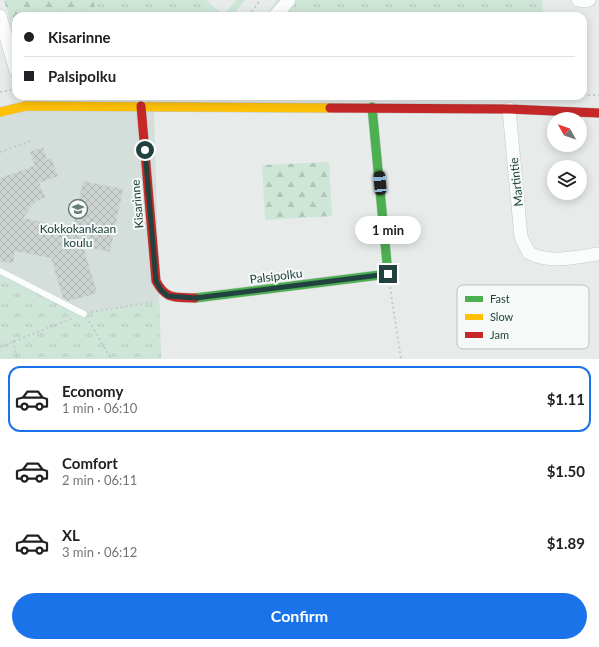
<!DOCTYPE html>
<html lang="en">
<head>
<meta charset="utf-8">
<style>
  :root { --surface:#fff; --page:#f2f2f2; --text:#202124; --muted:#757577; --line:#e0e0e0; --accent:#1a73e8 }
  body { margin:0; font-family:Lato,sans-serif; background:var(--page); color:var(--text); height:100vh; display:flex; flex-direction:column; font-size:15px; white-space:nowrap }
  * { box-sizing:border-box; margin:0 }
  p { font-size:13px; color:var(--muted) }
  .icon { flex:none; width:22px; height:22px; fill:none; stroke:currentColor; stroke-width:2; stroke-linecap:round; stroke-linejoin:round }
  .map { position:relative; height:359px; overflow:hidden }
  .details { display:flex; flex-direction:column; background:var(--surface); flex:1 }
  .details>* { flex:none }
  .hud { position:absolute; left:12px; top:12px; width:575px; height:88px; border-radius:12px; box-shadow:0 2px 10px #0003; display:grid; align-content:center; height:88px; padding:0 12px; background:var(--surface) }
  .needle { width:26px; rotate:310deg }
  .controls { position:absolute; left:547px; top:112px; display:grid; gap:8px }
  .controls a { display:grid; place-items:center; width:40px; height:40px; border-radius:50%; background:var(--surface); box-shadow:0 2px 10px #0003; font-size:20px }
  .end { position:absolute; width:18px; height:18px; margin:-9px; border:5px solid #21423e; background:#fff; box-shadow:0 0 0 2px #fff }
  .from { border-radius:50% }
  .bubble { position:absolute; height:28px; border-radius:14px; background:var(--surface); box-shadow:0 2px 10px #0003; font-size:13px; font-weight:700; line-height:28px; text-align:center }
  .car { position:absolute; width:12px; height:24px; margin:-12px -6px; border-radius:5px; box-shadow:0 0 3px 1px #0007; background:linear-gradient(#222 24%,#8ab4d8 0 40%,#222 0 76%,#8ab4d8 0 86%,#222 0) }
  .hud b { display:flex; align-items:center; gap:14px; height:38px; font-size:15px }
  .hud b+b { border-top:1px solid var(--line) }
  .hud i { width:10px; height:10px; background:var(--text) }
  ul { padding:7px 0 0; list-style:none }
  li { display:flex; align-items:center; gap:12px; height:66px; margin:0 8px 6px; padding:0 4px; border:2px solid transparent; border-radius:12px }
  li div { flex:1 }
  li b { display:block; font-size:15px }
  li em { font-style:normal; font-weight:700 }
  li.current { border-color:var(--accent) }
  li>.icon { width:36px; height:36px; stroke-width:1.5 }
  .primary-button { display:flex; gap:8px; margin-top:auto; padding:8px 12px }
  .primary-button a { flex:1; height:46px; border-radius:24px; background:var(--accent); color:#fff; font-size:16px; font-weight:700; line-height:46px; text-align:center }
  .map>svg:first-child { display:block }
</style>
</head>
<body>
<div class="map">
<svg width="599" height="359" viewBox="0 0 599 359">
  <defs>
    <pattern id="grass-tufts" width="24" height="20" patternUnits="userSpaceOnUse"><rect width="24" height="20" fill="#cee6d8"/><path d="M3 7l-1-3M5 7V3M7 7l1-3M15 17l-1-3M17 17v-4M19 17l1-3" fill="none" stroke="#b1c6ba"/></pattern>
    <pattern id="forest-firs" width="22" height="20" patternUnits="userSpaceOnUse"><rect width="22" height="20" fill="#cee6d8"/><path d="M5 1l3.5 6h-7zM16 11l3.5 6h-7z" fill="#b1c6ba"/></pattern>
    <pattern id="building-cross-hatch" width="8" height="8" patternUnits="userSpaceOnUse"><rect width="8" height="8" fill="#ccd3d1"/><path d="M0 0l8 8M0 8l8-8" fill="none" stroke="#afb6b4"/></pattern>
  </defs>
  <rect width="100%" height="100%" fill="#e7ecea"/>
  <!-- built -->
  <path fill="#d4deda" d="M27,110L154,111L161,359H0V117Z"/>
  <!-- grass -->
  <path fill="url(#grass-tufts)" d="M93,0H206L223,15L237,0H245L232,16H98Z
    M277,0H542L544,16H365V13L266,16Z
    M0,271L84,314L159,301L161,359H0Z"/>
  <!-- forest -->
  <path fill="url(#forest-firs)" d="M4,0H93L98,16H16V41Z
    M329,162L332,216L265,220L262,165Z"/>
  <!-- building -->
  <path fill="url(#building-cross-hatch)" d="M43,147L47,160L51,158L58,176L39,183L45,197L36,201L23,218L73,229L83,181L123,189L110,252L83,246L97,293L69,301L63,298L51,258L15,251L13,263L0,261V178L35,166L30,152Z"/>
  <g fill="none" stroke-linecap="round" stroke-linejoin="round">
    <defs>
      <path id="lane" d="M0,271L84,314"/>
      <path id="street" d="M578,0L587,1L589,0
        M0,16L16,71
        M275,16L289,0
        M509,109L521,237L529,253C552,264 574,257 599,254"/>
      <path id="fast" d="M195,298L388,274L372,107"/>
      <path id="slow" d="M0,112L26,106L330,108"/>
      <path id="jam" d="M141,106L156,281C166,300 175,297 195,298
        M330,108L509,109L599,113"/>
    </defs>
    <!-- lane casing -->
    <use href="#lane" stroke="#c4c9c8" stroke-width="7"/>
    <!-- street casing -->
    <use href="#street" stroke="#c4c9c8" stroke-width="14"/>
    <!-- fast casing -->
    <use href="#fast" stroke="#c2cac8" stroke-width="10"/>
    <!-- slow casing -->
    <use href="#slow" stroke="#c2cac8" stroke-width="10"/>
    <!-- jam casing -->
    <use href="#jam" stroke="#c2cac8" stroke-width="10"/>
    <!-- path -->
    <path stroke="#c2cbca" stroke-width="2" stroke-dasharray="2 3" stroke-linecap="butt" d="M249,16L260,0
      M0,92L16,89
      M583,95H599
      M0,152L31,141
      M390,287L401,359
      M91,312L154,302
      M89,321L111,359
      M13,341L17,359
      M0,347L73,318"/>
    <!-- lane -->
    <use href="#lane" stroke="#fbfcfc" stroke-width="6"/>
    <!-- street -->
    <use href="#street" stroke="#fbfcfc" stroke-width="13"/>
    <!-- fast -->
    <use href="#fast" stroke="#4caf50" stroke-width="9"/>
    <!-- slow -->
    <use href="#slow" stroke="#ffc107" stroke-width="9"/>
    <!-- jam -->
    <use href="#jam" stroke="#c62828" stroke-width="9"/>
  </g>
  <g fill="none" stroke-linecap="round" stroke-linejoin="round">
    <!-- route -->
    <path stroke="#21423e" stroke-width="5" d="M145,150L156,281L161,290L168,296L195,298L388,274"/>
  </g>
  <!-- icons -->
  <defs>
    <symbol id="school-ring" viewBox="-11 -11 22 22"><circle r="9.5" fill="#f5faf8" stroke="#667e7a" stroke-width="1.5"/><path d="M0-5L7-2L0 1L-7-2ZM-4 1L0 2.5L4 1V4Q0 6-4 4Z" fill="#667e7a"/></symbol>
  </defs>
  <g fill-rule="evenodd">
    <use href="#school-ring" x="67" y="198" width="22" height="22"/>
  </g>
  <g text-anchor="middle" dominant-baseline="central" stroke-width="4" stroke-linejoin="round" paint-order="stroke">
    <!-- street labels -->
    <g font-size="12" fill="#21423e" stroke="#f5faf8">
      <text transform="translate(516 182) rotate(-96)">Martintie</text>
      <text transform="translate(137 204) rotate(-95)">Kisarinne</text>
      <text transform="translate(276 276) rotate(-7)">Palsipolku</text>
    </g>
    <!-- poi labels -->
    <g font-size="12" fill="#21423e" stroke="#f5faf8">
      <text x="78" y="228">Kokkokankaan<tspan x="78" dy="14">koulu</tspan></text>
    </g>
  </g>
  <!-- legend -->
  <rect x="457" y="285" width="132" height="64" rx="6" fill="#f5faf8" stroke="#b5c3c0" stroke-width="1"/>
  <rect x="465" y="296" width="18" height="6" fill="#4caf50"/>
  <rect x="465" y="314" width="18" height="6" fill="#ffc107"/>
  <rect x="465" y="332" width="18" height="6" fill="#c62828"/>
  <g font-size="11" fill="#21423e">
    <text x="490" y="303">Fast</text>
    <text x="490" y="321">Slow</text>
    <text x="490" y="339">Jam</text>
  </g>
</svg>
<div class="controls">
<a><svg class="needle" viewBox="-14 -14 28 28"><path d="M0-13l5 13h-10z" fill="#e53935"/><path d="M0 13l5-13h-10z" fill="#757577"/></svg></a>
<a><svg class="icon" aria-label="layers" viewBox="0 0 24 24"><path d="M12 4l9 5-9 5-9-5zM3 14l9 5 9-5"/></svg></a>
</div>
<i class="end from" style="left:145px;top:150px"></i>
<i class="end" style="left:388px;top:274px"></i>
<div class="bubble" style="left:355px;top:216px;width:66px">1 min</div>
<i class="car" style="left:380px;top:183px;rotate:355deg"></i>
<div class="hud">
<b><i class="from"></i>Kisarinne</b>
<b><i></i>Palsipolku</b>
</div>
</div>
<section class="details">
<ul>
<li class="current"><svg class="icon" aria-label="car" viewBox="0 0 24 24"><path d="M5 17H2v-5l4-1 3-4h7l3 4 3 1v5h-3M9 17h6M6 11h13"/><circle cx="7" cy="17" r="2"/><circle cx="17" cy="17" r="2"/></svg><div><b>Economy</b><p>1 min · 06:10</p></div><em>$1.11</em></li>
<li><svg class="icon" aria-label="car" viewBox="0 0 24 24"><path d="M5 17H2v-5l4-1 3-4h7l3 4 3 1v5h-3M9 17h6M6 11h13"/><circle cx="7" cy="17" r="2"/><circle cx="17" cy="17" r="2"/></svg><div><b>Comfort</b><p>2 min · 06:11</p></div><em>$1.50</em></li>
<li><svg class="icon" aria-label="car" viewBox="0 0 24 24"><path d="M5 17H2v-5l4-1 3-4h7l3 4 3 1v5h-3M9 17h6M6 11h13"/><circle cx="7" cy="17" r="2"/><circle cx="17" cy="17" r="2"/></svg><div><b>XL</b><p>3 min · 06:12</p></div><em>$1.89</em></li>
</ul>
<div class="primary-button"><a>Confirm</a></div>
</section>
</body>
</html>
